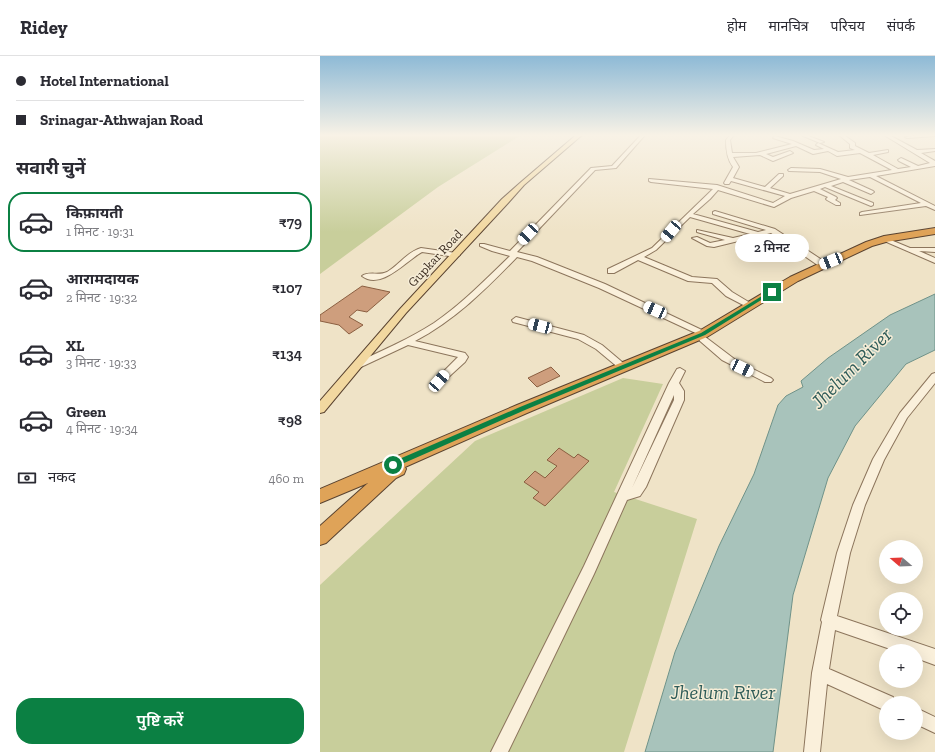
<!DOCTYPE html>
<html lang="hi">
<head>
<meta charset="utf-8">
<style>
  :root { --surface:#fff; --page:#f2f2f3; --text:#2b2b33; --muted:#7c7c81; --line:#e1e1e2; --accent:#0b8043 }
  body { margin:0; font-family:"Zilla Slab","Noto Sans Devanagari",serif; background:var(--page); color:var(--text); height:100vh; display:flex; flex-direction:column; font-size:15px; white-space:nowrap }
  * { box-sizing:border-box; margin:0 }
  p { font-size:13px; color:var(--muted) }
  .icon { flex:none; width:22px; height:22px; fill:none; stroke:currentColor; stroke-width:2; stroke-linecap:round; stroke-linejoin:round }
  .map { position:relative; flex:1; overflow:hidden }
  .side { display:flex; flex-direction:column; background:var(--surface); width:320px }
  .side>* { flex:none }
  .guide { display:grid; align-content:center; height:88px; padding:0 16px; background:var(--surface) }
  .needle { width:26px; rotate:289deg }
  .buttons { position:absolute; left:559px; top:484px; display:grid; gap:8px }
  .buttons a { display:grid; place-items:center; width:44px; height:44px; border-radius:50%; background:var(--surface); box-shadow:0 4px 16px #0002; font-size:20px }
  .end { position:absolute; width:18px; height:18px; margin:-9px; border:5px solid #0b8043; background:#fff; box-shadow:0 0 0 2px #fff }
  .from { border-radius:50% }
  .bubble { position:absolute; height:28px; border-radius:14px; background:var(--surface); box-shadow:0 4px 16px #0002; font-size:13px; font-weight:600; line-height:28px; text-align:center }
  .car { position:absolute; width:12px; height:24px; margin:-12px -6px; border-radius:5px; box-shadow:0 0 3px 1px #0007; background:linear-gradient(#fff 24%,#345 0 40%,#fff 0 76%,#345 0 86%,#fff 0) }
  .guide b { display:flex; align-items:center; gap:14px; height:38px; font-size:15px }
  .guide b+b { border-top:1px solid var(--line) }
  .guide i { width:10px; height:10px; background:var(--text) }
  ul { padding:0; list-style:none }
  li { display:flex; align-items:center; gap:12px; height:60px; margin:0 8px 6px; padding:0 8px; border:2px solid transparent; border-radius:16px }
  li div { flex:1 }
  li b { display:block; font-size:15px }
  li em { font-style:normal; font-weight:600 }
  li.selected { border-color:var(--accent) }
  li>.icon { width:36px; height:36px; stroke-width:1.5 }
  h2 { padding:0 16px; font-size:18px; line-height:48px }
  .pay { display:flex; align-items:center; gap:10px; height:44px; padding:0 16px; font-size:15px }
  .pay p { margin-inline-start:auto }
  .primary-button { display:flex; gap:8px; margin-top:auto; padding:8px 16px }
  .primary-button a { flex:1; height:46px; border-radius:16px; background:var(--accent); color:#fff; font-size:16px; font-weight:600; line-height:46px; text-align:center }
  header { display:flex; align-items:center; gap:24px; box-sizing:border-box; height:56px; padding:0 20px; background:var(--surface); border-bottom:1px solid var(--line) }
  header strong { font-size:19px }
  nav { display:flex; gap:22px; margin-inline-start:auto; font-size:14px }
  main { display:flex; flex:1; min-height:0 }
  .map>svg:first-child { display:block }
</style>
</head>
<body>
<header>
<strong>Ridey</strong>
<nav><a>होम</a><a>मानचित्र</a><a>परिचय</a><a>संपर्क</a></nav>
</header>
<main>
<section class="side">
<div class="guide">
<b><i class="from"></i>Hotel International</b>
<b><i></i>Srinagar-Athwajan Road</b>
</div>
<h2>सवारी चुनें</h2>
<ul>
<li class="selected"><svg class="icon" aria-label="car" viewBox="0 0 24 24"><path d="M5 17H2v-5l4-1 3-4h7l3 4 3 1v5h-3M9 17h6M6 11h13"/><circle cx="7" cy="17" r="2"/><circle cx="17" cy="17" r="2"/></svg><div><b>किफ़ायती</b><p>1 मिनट · 19:31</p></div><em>₹79</em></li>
<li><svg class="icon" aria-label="car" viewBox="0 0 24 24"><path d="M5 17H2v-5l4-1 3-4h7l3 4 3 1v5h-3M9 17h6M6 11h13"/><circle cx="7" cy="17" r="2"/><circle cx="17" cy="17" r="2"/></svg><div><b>आरामदायक</b><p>2 मिनट · 19:32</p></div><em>₹107</em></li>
<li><svg class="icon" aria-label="car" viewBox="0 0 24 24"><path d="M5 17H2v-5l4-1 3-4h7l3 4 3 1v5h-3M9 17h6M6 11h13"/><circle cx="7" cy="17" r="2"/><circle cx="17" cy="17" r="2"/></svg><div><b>XL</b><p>3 मिनट · 19:33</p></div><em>₹134</em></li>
<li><svg class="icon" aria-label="car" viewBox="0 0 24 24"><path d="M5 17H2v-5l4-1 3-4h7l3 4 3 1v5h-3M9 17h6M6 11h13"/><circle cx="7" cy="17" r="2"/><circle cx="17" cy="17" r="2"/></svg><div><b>Green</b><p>4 मिनट · 19:34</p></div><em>₹98</em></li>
</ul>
<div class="pay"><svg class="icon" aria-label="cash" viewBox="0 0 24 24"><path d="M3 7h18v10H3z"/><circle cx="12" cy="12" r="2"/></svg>नकद<p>460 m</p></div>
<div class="primary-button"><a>पुष्टि करें</a></div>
</section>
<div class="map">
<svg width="615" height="696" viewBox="0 0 615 696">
  <rect width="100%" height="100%" fill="#efe3c7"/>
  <!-- green -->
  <path fill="#c8ce9b" d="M0,79H201L118,131L0,218Z
    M303,322L343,328L294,436L377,463L304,696H0V529L155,385Z"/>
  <!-- water -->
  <path fill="#a8c3bb" stroke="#6f9289" d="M615,238V294L586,308L535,370L508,422L473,539L453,696H325L355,596L399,490L434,418L458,349L466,340L483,331L481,325L508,302L570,259Z"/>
  <!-- building -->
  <path fill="#ce9e7d" stroke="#8b5f41" d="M42,230L70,236L47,256L37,254L29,261L43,269L29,278L19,269L0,265V259Z
    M231,311L240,320L217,331L208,322Z
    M239,392L254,402L258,398L269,405L225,450L213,442L219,436L204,426L215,415L225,422L237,410L227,404Z"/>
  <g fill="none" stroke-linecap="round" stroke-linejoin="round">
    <defs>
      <path id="minor" d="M321,79H325L296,112L275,114L197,196L217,201L285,228L386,276L387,278L384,280L417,305L451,322L453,324L451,326H445L402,304L380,285L379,283L382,280L279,232L212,205L197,201C166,233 135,264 95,285L145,297L148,301L145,306L122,327L119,328L114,325L138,301L88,289L41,311H35L33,309L35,307C62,295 89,283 114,267C142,248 166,223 190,200L172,195L160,190V188H164L190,195L271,112L292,110Z
        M410,79H414L410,84L412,97H436L472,88L453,82L455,80L473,85L494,94L504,93L496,89L498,87L518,96L535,94L530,92V88L519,79H524L535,87V90L549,97L568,94V96L553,99L578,113L591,111L579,105L578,104L581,102L598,110L610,107L564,79H569L597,94L615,93V95L601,97L615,105V110L556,120L615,150V154L606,150L540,159V157L542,156L601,147L550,121L529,124L553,135L554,136L551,138L523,126L511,130L553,147V149L551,150L505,131L500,133L516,141L517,142L515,144L520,147V149H516L507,144L506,143L508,141L494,135L471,142L454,151L398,134L390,143L373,158L438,176L446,174L393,158V156L395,155L455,173L505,206V210H499L451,177L394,191L387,190L372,182L377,181L390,187L405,184L377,176V174L413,182L430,178L370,161L336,194L324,201L372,221L397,223L412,236L432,248L433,250L429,252L406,240L392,227L368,225L318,204L294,217H288V213L332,192L393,133L331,126L329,125V123L397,129L453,147L465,140L411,125L409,128H405L404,127L413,111C407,103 406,94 406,84ZM476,90L493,98L508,95L517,100L540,97L572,114L528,121L500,113L471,112L468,114L469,115L500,116L521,123L470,138L450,132L463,120V118H459L445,131L413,122L419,111L413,101L440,99L453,105L473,97L470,95L453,101L446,98Z
        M481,79H486L504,86L500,87Z
        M600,79H615V80L587,82L585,81Z
        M562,182H566L590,192H615V196L599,195L615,202V207L562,184Z
        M101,192L136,197L140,199L136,201L102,196C87,204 61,235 42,220C48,215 59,220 67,216C79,209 87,196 101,192Z
        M196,261L264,279L282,289L308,311L306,313H300L276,293L258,283L193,266L192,264Z
        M360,312L365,315L359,327L364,335V344L326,431L320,440L307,444L274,518L188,696H171L264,510L349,327L357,313ZM354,339V344L312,432Z
        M615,317V327L587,362L564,404L545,449L530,497L517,560L615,593V609L596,602V595H576L515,574L509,613L573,641L575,647H566V655L507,628L500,696H484L492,617L502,566L501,564L517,497L533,449L553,403L580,357L612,318Z
        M596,652L615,661V677L596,668Z"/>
      <path id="major" d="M256,79H262L204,129L188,147L86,257L4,356L0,357V345L80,253L182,143L200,127Z"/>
      <path id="highway" d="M615,172V178L566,186L552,190L478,225L387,281L207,357L85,411L86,413L84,418L76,422L6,487L0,489V470L48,427L0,447V433L197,349L379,275L470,221L546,186L564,180Z"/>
    </defs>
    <!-- minor casing -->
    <use href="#minor" stroke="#8c755c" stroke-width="2"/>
    <!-- major casing -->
    <use href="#major" stroke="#5a4330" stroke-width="2"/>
    <!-- highway casing -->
    <use href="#highway" stroke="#5a4330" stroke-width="2"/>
    <!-- minor -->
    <use href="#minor" fill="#faf0db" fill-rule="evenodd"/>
    <!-- major -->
    <use href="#major" fill="#f2d8a0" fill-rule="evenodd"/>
    <!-- highway -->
    <use href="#highway" fill="#dfa358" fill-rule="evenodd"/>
  </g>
  <!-- sky -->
  <linearGradient id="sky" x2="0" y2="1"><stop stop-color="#8ebad6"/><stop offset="0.45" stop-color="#f8f2e6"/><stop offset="1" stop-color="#f8f2e6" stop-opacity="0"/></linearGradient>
  <rect width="615" height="176" fill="url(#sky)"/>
  <!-- route -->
  <path fill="#0b8043" d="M450,235L454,236L385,279L205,354L75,411H70L69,409L70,407L200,351L381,277Z"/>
  <g text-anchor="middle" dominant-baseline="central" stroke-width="3" stroke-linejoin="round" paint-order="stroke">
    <!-- far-street labels -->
    <g font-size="13" fill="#3c2d20" stroke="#f6edd7">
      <text transform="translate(115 202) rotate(-47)">Gupkar Road</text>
    </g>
    <!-- near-water labels -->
    <g font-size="20" font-style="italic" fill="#2f5c59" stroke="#f6edd7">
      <text transform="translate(531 312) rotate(-45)">Jhelum River</text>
      <text x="403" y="636">Jhelum River</text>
    </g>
  </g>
</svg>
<div class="buttons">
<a><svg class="needle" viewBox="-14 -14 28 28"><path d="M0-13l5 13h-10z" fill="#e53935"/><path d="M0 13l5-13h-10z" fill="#7c7c81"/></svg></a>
<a><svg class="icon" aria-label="locate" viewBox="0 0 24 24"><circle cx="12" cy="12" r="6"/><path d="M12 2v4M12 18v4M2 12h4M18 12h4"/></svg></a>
<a>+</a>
<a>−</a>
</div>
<i class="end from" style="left:73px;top:409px"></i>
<i class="end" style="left:452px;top:236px"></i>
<div class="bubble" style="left:415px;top:178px;width:74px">2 मिनट</div>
<i class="car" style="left:351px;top:175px;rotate:220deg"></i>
<i class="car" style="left:208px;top:178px;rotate:223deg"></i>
<i class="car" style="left:511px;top:205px;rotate:248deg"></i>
<i class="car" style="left:335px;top:254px;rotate:294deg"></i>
<i class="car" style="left:220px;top:270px;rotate:285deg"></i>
<i class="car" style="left:422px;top:312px;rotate:115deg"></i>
<i class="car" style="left:119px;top:325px;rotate:41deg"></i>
</div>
</main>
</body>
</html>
